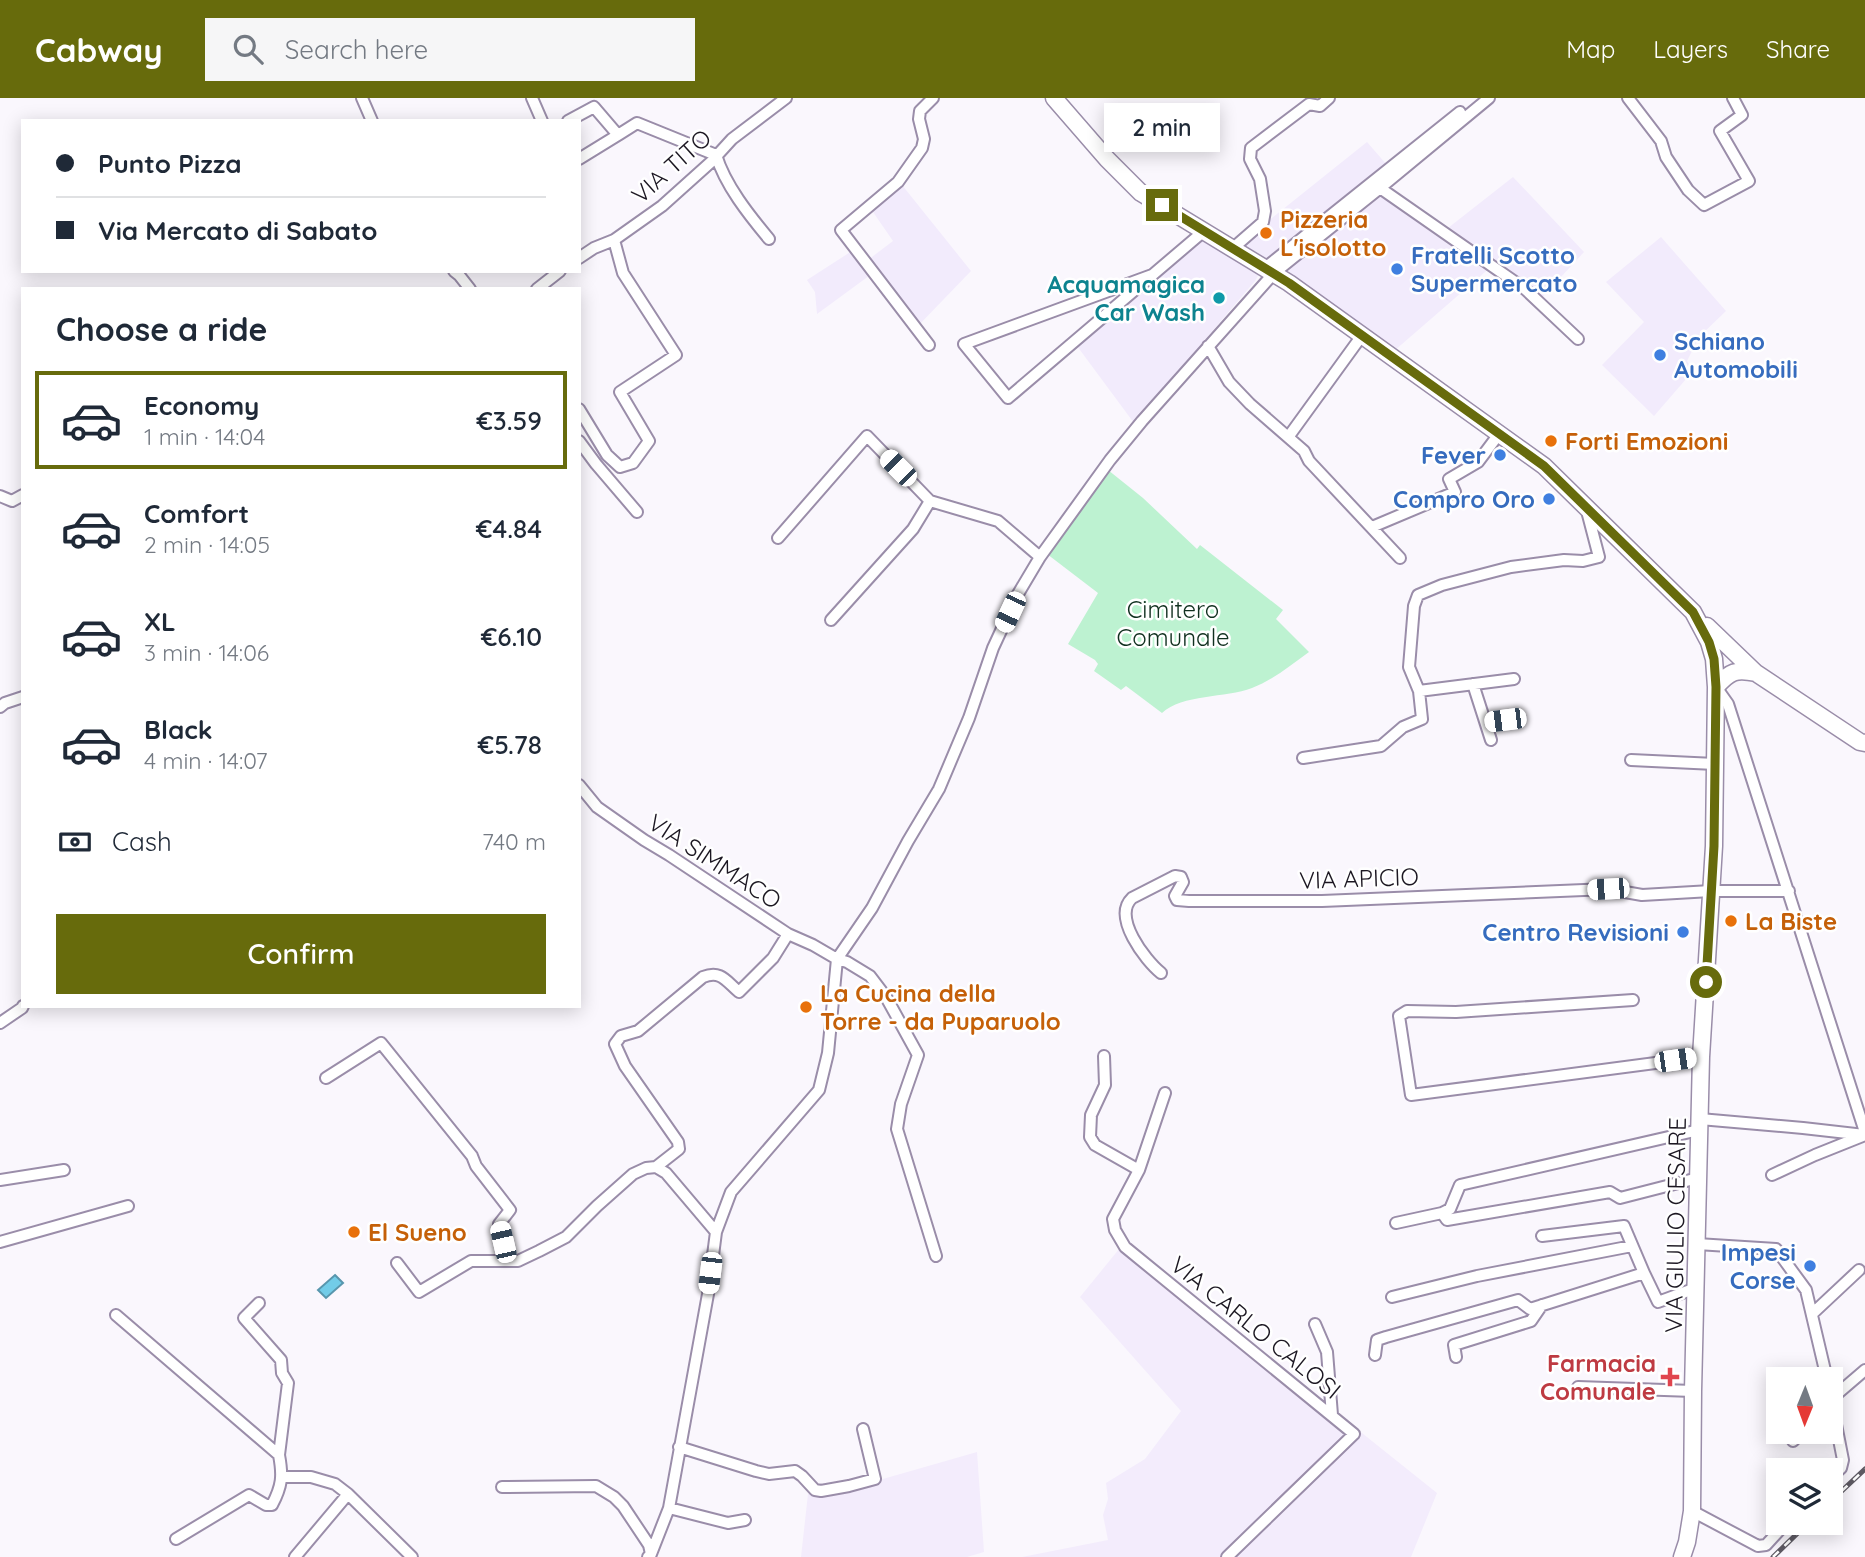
<!DOCTYPE html>
<html lang="en">
<head>
<meta charset="utf-8">
<style>
  :root { --surface:#fff; --page:#f6f6f7; --text:#1f2937; --muted:#747a83; --line:#e0e1e3; --accent:#676b0c }
  body { margin:0; font-family:Quicksand,sans-serif; background:var(--page); color:var(--text); height:100vh; display:flex; flex-direction:column; font-size:26px; white-space:nowrap }
  * { box-sizing:border-box; margin:0 }
  p { font-size:23px; color:var(--muted) }
  .icon { flex:none; width:38px; height:38px; fill:none; stroke:currentColor; stroke-width:2; stroke-linecap:round; stroke-linejoin:round }
  .map { position:relative; flex:1; overflow:hidden }
  .side { position:absolute; left:21px; top:189px; width:560px; height:721px; display:flex; flex-direction:column; background:var(--surface); border-radius:0px; box-shadow:0 4px 18px #0003 }
  .side>* { flex:none }
  .guide { position:absolute; left:21px; top:21px; width:560px; height:154px; border-radius:0px; box-shadow:0 4px 18px #0003; display:grid; align-content:center; height:154px; padding:0 35px; background:var(--surface) }
  .needle { width:46px; rotate:181deg }
  .tools { position:absolute; left:1766px; top:1269px; display:grid; gap:14px }
  .tools a { display:grid; place-items:center; width:77px; height:77px; border-radius:0px; background:var(--surface); box-shadow:0 4px 18px #0003; font-size:35px }
  .end { position:absolute; width:32px; height:32px; margin:-16px; border:9px solid #676b0c; background:#fff; box-shadow:0 0 0 4px #fff }
  .from { border-radius:50% }
  .bubble { position:absolute; height:49px; border-radius:0px; background:var(--surface); box-shadow:0 4px 18px #0003; font-size:23px; font-weight:600; line-height:49px; text-align:center }
  .car { position:absolute; width:21px; height:42px; margin:-21px -10px; border-radius:9px; box-shadow:0 0 5px 2px #0007; background:linear-gradient(#fff 24%,#345 0 40%,#fff 0 76%,#345 0 86%,#fff 0) }
  .guide b { display:flex; align-items:center; gap:24px; height:66px; font-size:26px }
  .guide b+b { border-top:2px solid var(--line) }
  .guide i { width:18px; height:18px; background:var(--text) }
  ul { padding:0; list-style:none }
  li { display:flex; align-items:center; gap:21px; height:98px; margin:0 14px 10px; padding:0 21px; border:4px solid transparent; border-radius:0px }
  li div { flex:1 }
  li b { display:block; font-size:26px }
  li em { font-style:normal; font-weight:600 }
  li.active { border-color:var(--accent) }
  li>.icon { width:63px; height:63px; stroke-width:1.5 }
  h2 { padding:0 35px; font-size:32px; line-height:84px }
  .pay { display:flex; align-items:center; gap:18px; height:77px; padding:0 35px; font-size:26px }
  .pay p { margin-inline-start:auto }
  .action { display:flex; gap:14px; margin-top:auto; padding:14px 35px }
  .action a { flex:1; height:80px; border-radius:0px; background:var(--accent); color:#fff; font-size:28px; font-weight:600; line-height:80px; text-align:center }
  header { display:flex; align-items:center; gap:42px; box-sizing:border-box; height:98px; padding:0 35px; background:var(--accent); color:#fff }
  header strong { font-size:33px }
  nav { display:flex; gap:38px; margin-inline-start:auto; font-size:24px }
  .search { width:490px; height:63px; background:var(--page); display:flex; align-items:center; gap:18px; box-sizing:border-box; padding:0 24px; border-radius:0px; color:var(--muted); font-size:26px }
  .map>svg:first-child { display:block }
</style>
</head>
<body>
<header>
<strong>Cabway</strong>
<div class="search"><svg class="icon" aria-label="search" viewBox="0 0 24 24"><circle cx="10" cy="10" r="6"/><path d="M15 15l6 6"/></svg>Search here</div>
<nav><a>Map</a><a>Layers</a><a>Share</a></nav>
</header>
<div class="map">
<svg width="1865" height="1459" viewBox="0 0 1865 1459">
  <rect width="100%" height="100%" fill="#faf7fd"/>
  <!-- commercial -->
  <path fill="#f2ebfc" d="M1367,44L1394,75L1390,90L1448,130L1513,79L1584,154L1538,204L1492,168L1394,253L1238,147Z
    M902,87L971,173L916,230L873,175L817,216L815,194L807,182L855,151L864,165L893,143L873,114Z
    M1661,139L1726,213L1699,239L1687,263L1693,273L1654,318L1602,267L1644,224L1606,184Z
    M1201,141L1233,158L1259,176L1255,183L1134,325L1077,248Z"/>
  <!-- built -->
  <path fill="#f3ecfc" d="M1124,1145L1437,1395L1411,1459H1022L1108,1442L1103,1417L1108,1401L1106,1385L1145,1361L1181,1313L1080,1199Z
    M977,1354L984,1454L967,1459H801L808,1396L855,1389Z"/>
  <!-- green -->
  <path fill="#bdf2d1" d="M1108,372L1143,400L1197,451L1200,447L1283,512L1276,521L1309,554C1291,567 1273,582 1252,590C1226,600 1182,596 1162,615L1126,588L1121,592L1094,573L1098,566L1095,562L1068,546L1098,495L1047,456Z"/>
  <!-- water -->
  <path fill="#72cce8" stroke="#5896ad" stroke-width="2" d="M335,1177L343,1185L326,1200L318,1192Z"/>
  <g fill="none" stroke-linecap="round" stroke-linejoin="round">
    <defs>
      <path id="street" d="M362,0L372,23
        M532,0L542,23
        M1628,0L1661,43L1666,59L1688,92L1704,107L1749,83L1720,33L1742,17L1733,0
        M568,23L594,9L618,37L637,25L716,57C725,87 749,117 769,141
        M579,61L618,37
        M1380,90L1525,191L1578,241
        M1232,151L1263,124L1265,113L1260,81L1250,61L1251,50L1309,6L1320,8L1329,0
        M579,160L594,150L614,142L662,108L711,64L732,41L786,0
        M1265,170L1460,14
        M454,173L459,177L470,191
        M1152,177L964,246L1008,300L1204,133
        M537,191L560,173
        M929,247L841,132L898,84L922,50L924,41L919,21L920,13L933,0
        M1208,248L1229,284L1250,306L1304,353L1309,363L1400,460
        M579,311L607,357L620,369L633,365L649,343L620,294L676,257L623,175L614,142
        M1289,338L1363,236
        M579,343L596,366L637,414
        M0,398L12,403L23,397
        M1372,429L1455,394L1449,381L1478,364L1499,336
        M778,440L867,338L930,403L998,423L1040,459
        M831,522L913,431L930,403
        M1473,586L1491,642
        M1716,589L1728,606L1865,1034
        M1419,593L1514,581
        M0,609L5,605L23,599
        M1486,625L1505,622
        M1303,660L1381,648L1403,629L1422,621L1419,593L1409,569L1414,508L1418,497L1442,487L1511,469L1564,462L1583,463L1599,459L1587,413
        M1631,662L1715,666
        M579,687L597,709L644,742L669,757L788,836L813,847L837,861L847,864L870,878L886,899L918,957L901,1006L897,1031L936,1158
        M1161,875C1145,862 1112,819 1132,800L1175,778L1181,779L1183,784L1175,798L1177,802L1189,803H1322L1608,791L1642,797L1711,793H1789
        M1633,902L1456,914L1407,913L1399,918L1411,997L1701,959
        M0,925L22,910L23,908
        M1104,958L1105,987L1091,1017L1090,1039L1095,1047L1139,1072
        M326,980L381,945L472,1058L476,1068L510,1112L499,1126L508,1162
        M1165,995L1139,1072L1113,1121L1115,1132L1125,1149L1354,1336L1227,1459
        M1700,1021L1803,1030L1865,1037
        M656,1069L679,1051L678,1044L625,968L615,946L621,938L638,933L703,879C721,872 726,883 739,894L773,860L788,836
        M1772,1077L1815,1057L1865,1037
        M0,1082L64,1072
        M1442,1115L1450,1111L1460,1087L1699,1032
        M1396,1125L1442,1115L1447,1122L1610,1094L1620,1100L1698,1080
        M1542,1138L1624,1128L1644,1175
        M0,1144L128,1108
        M1697,1146L1776,1151L1806,1192L1827,1281
        M397,1165L419,1194L471,1163H518L539,1153L566,1139L597,1108L633,1076L646,1070L656,1069L666,1075L716,1134
        M1392,1199L1477,1178L1632,1148
        M259,1205L244,1220L281,1262L282,1275L288,1285L279,1357
        M1812,1216L1859,1172
        M116,1217L279,1357C283,1378 282,1388 272,1407H266L249,1397L176,1441
        M1315,1226L1327,1254L1332,1317
        M1375,1257L1377,1242L1386,1239L1518,1202L1530,1211L1644,1175L1658,1204L1696,1190
        M1456,1259L1454,1247L1531,1223L1542,1207
        M1578,1289L1693,1293
        M1830,1296L1843,1362L1841,1370L1830,1380
        M1830,1302L1865,1272
        M1793,1343L1802,1334
        M679,1349L756,1373L769,1376L795,1373L802,1378L815,1392L821,1393L849,1388L875,1381L863,1331
        M283,1379H311L335,1386L348,1396L412,1459
        M502,1389L596,1388L614,1399L623,1408L649,1447L651,1456
        M669,1410L728,1425L745,1422
        M1692,1413L1758,1448L1766,1447L1787,1424
        M295,1459L348,1396
        M648,1459L651,1456L669,1410L708,1196L716,1134L731,1094L819,992L828,955L837,861L872,810L908,743L939,691L969,620L993,550L1018,496L1040,459L1110,362L1142,323L1274,175L1380,90L1489,0"/>
      <path id="secondary" d="M1054,0L1107,61L1141,95L1289,185L1544,368L1693,514L1709,544L1714,561L1716,589L1714,748L1701,959L1693,1293L1692,1413L1687,1444L1682,1459
        M1707,528L1756,575L1860,644L1865,645
        M1716,589C1730,573 1736,571 1756,575"/>
    </defs>
    <!-- street casing -->
    <use href="#street" stroke="#9a8da9" stroke-width="14"/>
    <!-- secondary casing -->
    <use href="#secondary" stroke="#9a8da9" stroke-width="19"/>
    <!-- street -->
    <use href="#street" stroke="#fff" stroke-width="10"/>
    <!-- secondary -->
    <use href="#secondary" stroke="#fff" stroke-width="16"/>
    <defs>
      <path id="rail" d="M1830,1404L1865,1371
        M1773,1459L1809,1424"/>
    </defs>
    <!-- rail casing -->
    <use href="#rail" stroke="#5e5a63" stroke-width="5"/>
    <!-- rail -->
    <use href="#rail" stroke="#fff" stroke-width="2.5" stroke-dasharray="8" stroke-linecap="butt"/>
  </g>
  <g fill="none" stroke-linecap="round" stroke-linejoin="round">
    <!-- route -->
    <path stroke="#676b0c" stroke-width="9" d="M1162,107L1289,185L1544,368L1693,514L1709,544L1714,561L1716,589L1714,748L1706,884"/>
  </g>
  <!-- markers -->
  <g fill="#e8710a" stroke="#fff" stroke-width="2.5">
    <circle cx="1266" cy="135" r="7"/>
    <circle cx="1551" cy="343" r="7"/>
    <circle cx="1731" cy="823" r="7"/>
    <circle cx="806" cy="909" r="7"/>
    <circle cx="354" cy="1134" r="7"/>
  </g>
  <g fill="#3f7fe0" stroke="#fff" stroke-width="2.5">
    <circle cx="1397" cy="171" r="7"/>
    <circle cx="1660" cy="257" r="7"/>
    <circle cx="1500" cy="357" r="7"/>
    <circle cx="1549" cy="401" r="7"/>
    <circle cx="1683" cy="834" r="7"/>
    <circle cx="1810" cy="1168" r="7"/>
  </g>
  <circle fill="#0f9aa8" stroke="#fff" stroke-width="2.5" cx="1219" cy="200" r="7"/>
  <path fill="#e0444e" stroke="#fff" stroke-width="2.5" d="M1666.5 1268.5h7v7h7v7h-7v7h-7v-7h-7v-7h7z"/>
  <g text-anchor="middle" dominant-baseline="central" stroke-width="5" stroke-linejoin="round" paint-order="stroke">
    <!-- street labels -->
    <g font-size="24" fill="#1c1722" stroke="#fff">
      <text transform="translate(671 68) rotate(-42)">VIA TITO</text>
      <text transform="translate(715 763) rotate(33)">VIA SIMMACO</text>
      <text transform="translate(1359 780) rotate(-2)">VIA APICIO</text>
      <text transform="translate(1675 1127) rotate(-89)">VIA GIULIO CESARE</text>
      <text transform="translate(1256 1229) rotate(39)">VIA CARLO CALOSI</text>
    </g>
    <!-- food labels -->
    <g font-size="24" font-weight="bold" fill="#c56008" stroke="#fff" text-anchor="start">
      <text x="1280" y="121">Pizzeria<tspan x="1280" dy="28">L'isolotto</tspan></text>
      <text x="1565" y="343">Forti Emozioni</text>
      <text x="1745" y="823">La Biste</text>
      <text x="820" y="895">La Cucina della<tspan x="820" dy="28">Torre - da Puparuolo</tspan></text>
      <text x="368" y="1134">El Sueno</text>
    </g>
    <!-- shop labels -->
    <g font-size="24" font-weight="bold" fill="#366cbe" stroke="#fff" text-anchor="end">
      <text x="1411" y="157" text-anchor="start">Fratelli Scotto<tspan x="1411" dy="28">Supermercato</tspan></text>
      <text x="1674" y="243" text-anchor="start">Schiano<tspan x="1674" dy="28">Automobili</tspan></text>
      <text x="1486" y="357">Fever</text>
      <text x="1535" y="401">Compro Oro</text>
      <text x="1669" y="834">Centro Revisioni</text>
      <text x="1796" y="1154">Impesi<tspan x="1796" dy="28">Corse</tspan></text>
    </g>
    <!-- culture labels -->
    <g font-size="24" font-weight="bold" fill="#0d838f" stroke="#fff" text-anchor="end">
      <text x="1205" y="186">Acquamagica<tspan x="1205" dy="28">Car Wash</tspan></text>
    </g>
    <!-- park labels -->
    <g font-size="24" fill="#10301f" stroke="#fff">
      <text x="1173" y="511">Cimitero<tspan x="1173" dy="28">Comunale</tspan></text>
    </g>
    <!-- health labels -->
    <g font-size="24" font-weight="bold" fill="#be3a42" stroke="#fff" text-anchor="end">
      <text x="1656" y="1265">Farmacia<tspan x="1656" dy="28">Comunale</tspan></text>
    </g>
  </g>
</svg>
<div class="tools">
<a><svg class="needle" viewBox="-14 -14 28 28"><path d="M0-13l5 13h-10z" fill="#e53935"/><path d="M0 13l5-13h-10z" fill="#747a83"/></svg></a>
<a><svg class="icon" aria-label="layers" viewBox="0 0 24 24"><path d="M12 4l9 5-9 5-9-5zM3 14l9 5 9-5"/></svg></a>
</div>
<i class="end from" style="left:1706px;top:884px"></i>
<i class="end" style="left:1162px;top:107px"></i>
<div class="bubble" style="left:1104px;top:5px;width:116px">2 min</div>
<i class="car" style="left:898px;top:370px;rotate:315deg"></i>
<i class="car" style="left:1010px;top:514px;rotate:205deg"></i>
<i class="car" style="left:1505px;top:622px;rotate:263deg"></i>
<i class="car" style="left:1608px;top:791px;rotate:267deg"></i>
<i class="car" style="left:1675px;top:962px;rotate:82deg"></i>
<i class="car" style="left:503px;top:1144px;rotate:347deg"></i>
<i class="car" style="left:710px;top:1175px;rotate:187deg"></i>
<div class="guide">
<b><i class="from"></i>Punto Pizza</b>
<b><i></i>Via Mercato di Sabato</b>
</div>
<section class="side">
<h2>Choose a ride</h2>
<ul>
<li class="active"><svg class="icon" aria-label="car" viewBox="0 0 24 24"><path d="M5 17H2v-5l4-1 3-4h7l3 4 3 1v5h-3M9 17h6M6 11h13"/><circle cx="7" cy="17" r="2"/><circle cx="17" cy="17" r="2"/></svg><div><b>Economy</b><p>1 min · 14:04</p></div><em>€3.59</em></li>
<li><svg class="icon" aria-label="car" viewBox="0 0 24 24"><path d="M5 17H2v-5l4-1 3-4h7l3 4 3 1v5h-3M9 17h6M6 11h13"/><circle cx="7" cy="17" r="2"/><circle cx="17" cy="17" r="2"/></svg><div><b>Comfort</b><p>2 min · 14:05</p></div><em>€4.84</em></li>
<li><svg class="icon" aria-label="car" viewBox="0 0 24 24"><path d="M5 17H2v-5l4-1 3-4h7l3 4 3 1v5h-3M9 17h6M6 11h13"/><circle cx="7" cy="17" r="2"/><circle cx="17" cy="17" r="2"/></svg><div><b>XL</b><p>3 min · 14:06</p></div><em>€6.10</em></li>
<li><svg class="icon" aria-label="car" viewBox="0 0 24 24"><path d="M5 17H2v-5l4-1 3-4h7l3 4 3 1v5h-3M9 17h6M6 11h13"/><circle cx="7" cy="17" r="2"/><circle cx="17" cy="17" r="2"/></svg><div><b>Black</b><p>4 min · 14:07</p></div><em>€5.78</em></li>
</ul>
<div class="pay"><svg class="icon" aria-label="cash" viewBox="0 0 24 24"><path d="M3 7h18v10H3z"/><circle cx="12" cy="12" r="2"/></svg>Cash<p>740 m</p></div>
<div class="action"><a>Confirm</a></div>
</section>
</div>
</body>
</html>
